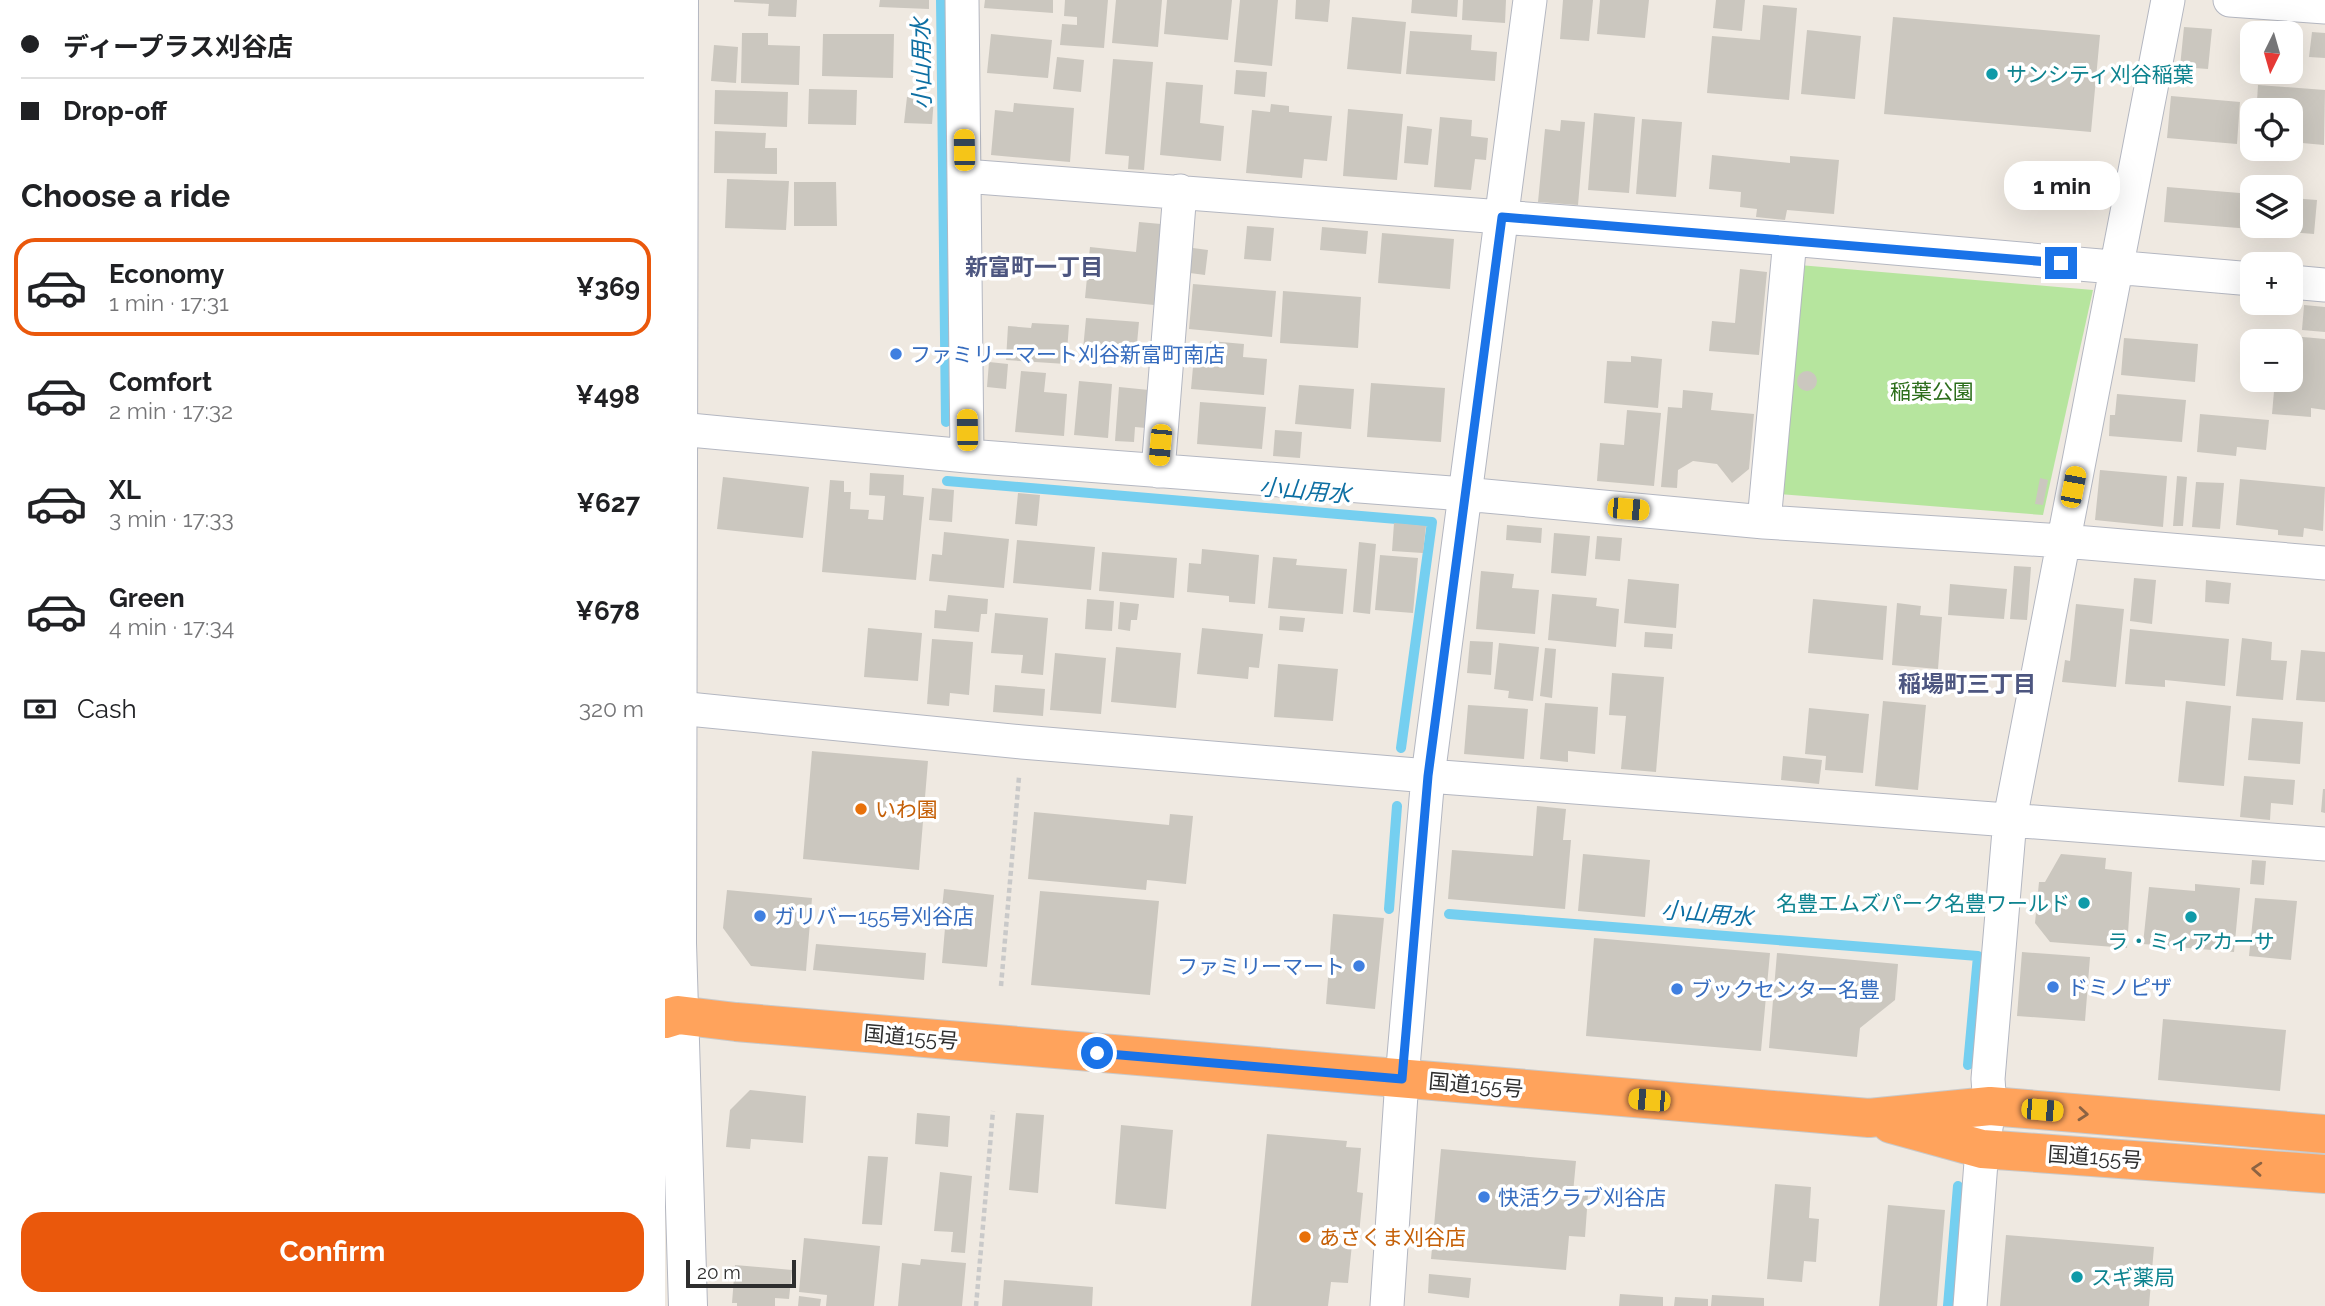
<!DOCTYPE html>
<html lang="en">
<head>
<meta charset="utf-8">
<style>
  :root { --surface:#fff; --page:#f2f2f2; --text:#202124; --muted:#757577; --line:#e0e0e0; --accent:#ea580c }
  body { margin:0; font-family:Raleway,"Noto Sans JP",sans-serif; background:var(--page); color:var(--text); height:100vh; display:flex; flex-direction:column; font-size:26px; white-space:nowrap }
  * { box-sizing:border-box; margin:0 }
  p { font-size:23px; color:var(--muted) }
  .icon { flex:none; width:38px; height:38px; fill:none; stroke:currentColor; stroke-width:2; stroke-linecap:round; stroke-linejoin:round }
  .map { position:relative; flex:1; overflow:hidden }
  .drawer { display:flex; flex-direction:column; background:var(--surface); width:665px }
  .drawer>* { flex:none }
  .hud { display:grid; align-content:center; height:154px; padding:0 21px; background:var(--surface) }
  .needle { width:46px; rotate:185deg }
  .fabs { position:absolute; left:1575px; top:21px; display:grid; gap:14px }
  .fabs a { display:grid; place-items:center; width:63px; height:63px; border-radius:14px; background:var(--surface); box-shadow:0 7px 28px #0002; font-size:35px }
  .scale { position:absolute; left:21px; bottom:18px; width:110px; box-sizing:border-box; padding-left:7px; border:4px solid #2e2e2e; border-top:0; font-size:19px; line-height:24px; white-space:nowrap; color:#2e2e2e; -webkit-text-stroke:5px #fff; paint-order:stroke }
  .end { position:absolute; width:32px; height:32px; margin:-16px; border:9px solid #1a73e8; background:#fff; box-shadow:0 0 0 4px #fff }
  .from { border-radius:50% }
  .bubble { position:absolute; height:49px; border-radius:21px; background:var(--surface); box-shadow:0 7px 28px #0002; font-size:23px; font-weight:700; line-height:49px; text-align:center }
  .car { position:absolute; width:21px; height:42px; margin:-21px -10px; border-radius:9px; box-shadow:0 0 5px 2px #0007; background:linear-gradient(#f5c518 24%,#345 0 40%,#f5c518 0 76%,#345 0 86%,#f5c518 0) }
  .hud b { display:flex; align-items:center; gap:24px; height:66px; font-size:26px }
  .hud b+b { border-top:2px solid var(--line) }
  .hud i { width:18px; height:18px; background:var(--text) }
  ul { padding:0; list-style:none }
  li { display:flex; align-items:center; gap:21px; height:98px; margin:0 14px 10px; padding:0 7px; border:4px solid transparent; border-radius:21px }
  li div { flex:1 }
  li b { display:block; font-size:26px }
  li em { font-style:normal; font-weight:700 }
  li.selected { border-color:var(--accent) }
  li>.icon { width:63px; height:63px; stroke-width:1.5 }
  h2 { padding:0 21px; font-size:32px; line-height:84px }
  .pay { display:flex; align-items:center; gap:18px; height:77px; padding:0 21px; font-size:26px }
  .pay p { margin-inline-start:auto }
  .cta { display:flex; gap:14px; margin-top:auto; padding:14px 21px }
  .cta a { flex:1; height:80px; border-radius:21px; background:var(--accent); color:#fff; font-size:28px; font-weight:700; line-height:80px; text-align:center }
  main { display:flex; flex:1; min-height:0 }
  .map>svg:first-child { display:block }
</style>
</head>
<body>
<main>
<section class="drawer">
<div class="hud">
<b><i class="from"></i>ディープラス刈谷店</b>
<b><i></i>Drop-off</b>
</div>
<h2>Choose a ride</h2>
<ul>
<li class="selected"><svg class="icon" aria-label="car" viewBox="0 0 24 24"><path d="M5 17H2v-5l4-1 3-4h7l3 4 3 1v5h-3M9 17h6M6 11h13"/><circle cx="7" cy="17" r="2"/><circle cx="17" cy="17" r="2"/></svg><div><b>Economy</b><p>1 min · 17:31</p></div><em>¥369</em></li>
<li><svg class="icon" aria-label="car" viewBox="0 0 24 24"><path d="M5 17H2v-5l4-1 3-4h7l3 4 3 1v5h-3M9 17h6M6 11h13"/><circle cx="7" cy="17" r="2"/><circle cx="17" cy="17" r="2"/></svg><div><b>Comfort</b><p>2 min · 17:32</p></div><em>¥498</em></li>
<li><svg class="icon" aria-label="car" viewBox="0 0 24 24"><path d="M5 17H2v-5l4-1 3-4h7l3 4 3 1v5h-3M9 17h6M6 11h13"/><circle cx="7" cy="17" r="2"/><circle cx="17" cy="17" r="2"/></svg><div><b>XL</b><p>3 min · 17:33</p></div><em>¥627</em></li>
<li><svg class="icon" aria-label="car" viewBox="0 0 24 24"><path d="M5 17H2v-5l4-1 3-4h7l3 4 3 1v5h-3M9 17h6M6 11h13"/><circle cx="7" cy="17" r="2"/><circle cx="17" cy="17" r="2"/></svg><div><b>Green</b><p>4 min · 17:34</p></div><em>¥678</em></li>
</ul>
<div class="pay"><svg class="icon" aria-label="cash" viewBox="0 0 24 24"><path d="M3 7h18v10H3z"/><circle cx="12" cy="12" r="2"/></svg>Cash<p>320 m</p></div>
<div class="cta"><a>Confirm</a></div>
</section>
<div class="map">
<svg width="1660" height="1306" viewBox="0 0 1660 1306">
  <rect width="100%" height="100%" fill="#efe9e1"/>
  <!-- green -->
  <path fill="#b6e59e" d="M1134,265L1428,290L1378,515L1114,494Z"/>
  <g fill="none" stroke-linecap="round" stroke-linejoin="round">
    <!-- stream -->
    <path stroke="#75cff0" stroke-width="10" d="M276,0L281,422
      M282,481L767,522L736,748
      M724,909L732,806
      M784,914L1313,956L1303,1065
      M1283,1306L1293,1186"/>
  </g>
  <!-- building -->
  <path fill="#cbc7bf" d="M69,0H132L131,17L103,16L104,4L69,2Z
    M215,0H264V9L214,7Z
    M320,0H388V13L319,8Z
    M400,0H443L439,48L395,45L397,24L412,25V17L399,16Z
    M451,0H497L493,47L447,43Z
    M502,0H567L563,40L499,34Z
    M575,0H613L607,66L569,62Z
    M631,0H665L663,22L630,19Z
    M747,0H793L792,17L746,13Z
    M798,0H841L840,23L797,20Z
    M898,0H928L924,41L895,39Z
    M935,0H984L980,38L932,34Z
    M1051,0H1080L1077,31L1048,28Z
    M1098,5L1132,8L1124,100L1042,93L1047,36L1095,40Z
    M687,17L741,22L736,74L682,69Z
    M1228,17L1435,35L1426,132L1219,114Z
    M1519,27L1547,29L1543,69L1515,67Z
    M1142,30L1196,36L1190,99L1136,94Z
    M745,31L807,35L806,50L832,52L830,81L741,74Z
    M1647,32L1660,33V58L1644,57Z
    M77,33H103V45L135,46L134,85L76,83Z
    M158,34H229L228,78L157,76Z
    M326,34L387,40L383,78L322,73Z
    M49,45L73,47L71,83L46,81Z
    M392,57L419,60L416,92L388,89Z
    M448,59L488,62L479,170L463,169L464,156L440,154Z
    M571,70L602,72L600,97L569,94Z
    M501,82L538,85L535,123L559,126L556,161L495,155Z
    M1593,85L1660,90L1659,145L1626,142V110H1587V138H1582L1586,100L1592,101Z
    M144,89L192,90L191,125L143,124Z
    M50,90L123,92L122,127L49,124Z
    M1506,96L1575,102L1572,144L1502,138Z
    M242,97L269,98L267,124L239,123Z
    M349,103L409,108L405,162L326,155L330,110L348,112Z
    M606,104L624,106V112L667,116L662,161L639,159L637,178L581,173L587,110L605,112Z
    M683,109L738,114L732,180L678,176Z
    M929,113L970,117L964,193L923,190Z
    M775,117L807,120L806,136L823,138L821,160L810,159L806,190L769,187Z
    M977,119L1017,122L1011,197L971,194Z
    M896,120L920,122L913,205L873,202L880,129L895,131Z
    M742,126L767,129L763,165L739,163Z
    M50,131L101,133L100,148H112V174L49,173Z
    M1047,155L1125,163V156L1174,160L1169,214L1122,210L1120,220L1091,217L1092,209L1075,207L1076,192L1044,189Z
    M62,179L124,181L121,230L60,228Z
    M129,182H171L172,226H129Z
    M1502,187L1587,194V226H1626V198L1652,200L1649,234L1499,222Z
    M474,222L496,224L489,305L420,298L425,247L471,252Z
    M582,226L609,228L606,261L579,259Z
    M657,227L703,231L701,254L655,250Z
    M717,233L789,239L785,289L713,283Z
    M528,248L543,250L540,275L525,273Z
    M1075,269L1102,272L1094,355L1044,351L1047,321L1070,323Z
    M528,284L611,291L607,337L524,329Z
    M618,291L696,297L693,348L615,343Z
    M1639,305L1660,307V332L1637,330Z
    M421,318L474,322L470,365L417,360Z
    M367,323L404,325L401,364L341,360L343,326L366,328Z
    M1614,335L1660,339V410L1646,408V417L1607,414L1610,380H1626V341H1614Z
    M1459,338L1533,344L1530,382L1456,375Z
    M545,341L579,344L578,357L602,359L599,395L526,389L529,356L543,357Z
    M966,356L997,359L993,408L939,403L942,361L966,362Z
    M324,362L343,364L341,389L322,387Z
    M1132 381a10 10 0 1 1 20 0a10 10 0 1 1-20 0Z
    M356,371L381,373L379,392L402,394L399,436L350,432Z
    M414,381L447,384L443,438L409,435Z
    M706,383L780,388L776,442L702,437Z
    M634,385L689,389L686,429L630,424Z
    M454,387L484,390L481,428L470,427L469,442L450,441Z
    M1018,390L1048,393L1046,410L1089,414L1084,469L1067,483L1052,464L1028,461L1013,470L1012,488L996,487L1003,407L1017,408Z
    M1452,394L1521,400L1517,442L1444,436L1445,415H1450Z
    M535,402L601,407L597,449L532,444Z
    M962,410L996,413L989,486L932,481L935,443L959,445Z
    M1535,414L1604,420L1601,450L1572,447L1571,456L1532,452Z
    M610,430L637,432L635,458L608,456Z
    M1435,470L1502,476L1498,527L1430,520Z
    M205,473L239,475L238,495L259,497L251,580L157,572L165,480L179,481V492H186L185,509L204,510L203,519L218,520L220,496L204,495Z
    M1512,476L1522,477L1518,526H1508Z
    M58,477L144,487L138,538L52,529Z
    M1375,478L1383,480L1378,505L1370,504Z
    M1575,479L1660,487L1658,531L1639,528L1638,537L1613,535V530L1571,525Z
    M1531,482L1559,483L1555,529L1527,527Z
    M267,488L289,490L287,522L264,520Z
    M353,493L375,495L372,526L350,524Z
    M729,523L761,526L758,553L727,551Z
    M842,525L877,528L876,543L841,540Z
    M279,532L344,539L339,588L264,581L267,554L277,555Z
    M889,533L925,536L921,576L886,573Z
    M932,536L957,538L955,561L930,559Z
    M352,540L430,547L426,590L348,583Z
    M694,542L711,544L705,614L688,612Z
    M537,549L594,555L590,604L564,602V596L522,592L524,563L536,564Z
    M437,552L512,558L509,598L434,591Z
    M715,555L753,558L748,613L710,610Z
    M608,557L632,559L631,565L682,569L678,614L603,608Z
    M1349,566L1366,567L1362,620L1345,619Z
    M816,571L849,574L847,588L874,590L870,634L811,629Z
    M1469,578L1491,580L1487,624L1465,621Z
    M963,579L1014,584L1011,628L959,623Z
    M1541,580L1566,583L1564,604L1540,602Z
    M1285,584L1342,589L1339,619L1283,615Z
    M887,594L932,598L931,606L954,609L951,647L883,640Z
    M283,595L323,599L322,614H316L314,632L269,628L270,610L281,611Z
    M422,599L449,601L447,631L420,629Z
    M1148,599L1222,606L1218,660L1143,653Z
    M455,602L474,604L472,620H466L465,631L453,629Z
    M1232,603L1256,606L1255,615L1277,617L1273,669L1227,665Z
    M1411,604L1459,609L1451,687L1397,682L1400,660L1405,661Z
    M330,613L383,618L378,675L356,673L358,655L326,653Z
    M615,616L640,618L638,632L614,630Z
    M203,628L257,633L253,681L199,677Z
    M537,628L598,634L594,668L584,667L583,679L532,674Z
    M1465,629L1564,639L1560,686L1500,680V687L1460,684Z
    M980,632L1008,634L1007,649L979,647Z
    M1577,638L1607,642L1606,660L1622,661L1618,700L1571,696Z
    M267,639L308,642L304,695L285,693L284,706L262,704Z
    M805,641L828,642L826,675L802,673Z
    M834,643L874,647L868,701L843,698L844,691L829,689Z
    M451,647L516,653L511,708L446,702Z
    M880,648L891,649L887,698L875,696Z
    M1636,650L1660,652V702L1631,700Z
    M390,653L441,658L436,714L385,710Z
    M613,664L673,669L668,721L609,717Z
    M947,673L999,677L991,772L956,769L961,716L944,715Z
    M330,685L380,689L378,716L328,712Z
    M1218,701L1261,705L1253,790L1210,786Z
    M1521,701L1566,706L1559,786L1513,782Z
    M880,703L933,707L930,754L903,751V762L875,759Z
    M803,705L863,709L859,759L799,754Z
    M1144,708L1204,714L1198,773L1160,770L1161,756L1140,754Z
    M1587,718L1638,722L1635,764L1583,760Z
    M147,751L263,761L254,870L138,859Z
    M1118,756L1157,760L1154,784L1116,780Z
    M1579,776L1630,780L1628,805L1606,803L1605,820L1575,817Z
    M1658,789H1660V813L1656,812Z
    M872,806L901,809L898,840H906L900,909L783,899L787,850L868,856Z
    M369,812L504,825L505,814L528,816L521,884L482,880L481,890L363,879Z
    M918,854L985,860L980,917L913,911Z
    M1396,854L1441,858L1440,869L1467,872L1462,948L1385,942L1370,923L1374,882H1380Z
    M1587,860L1601,861L1599,885L1585,884Z
    M1530,884L1575,888L1569,952L1478,944L1484,887L1530,891Z
    M279,889L329,895L322,967L277,963L280,928H275Z
    M62,890L147,898L141,971L86,966L58,928Z
    M375,891L494,901L485,995L366,985Z
    M1590,898L1632,901L1626,960L1584,956Z
    M668,914L719,918L710,1009L661,1004Z
    M929,938L1105,953L1096,1051L921,1036Z
    M151,944L261,953L259,980L148,970Z
    M1357,952L1425,957L1420,1021L1352,1016Z
    M1112,953L1233,964L1230,1000L1195,1028L1192,1057L1104,1048Z
    M1498,1019L1621,1030L1615,1091L1493,1080Z
    M85,1090L141,1096L138,1143L86,1139L85,1149L61,1147L65,1110Z
    M252,1113L285,1116L283,1147L250,1144Z
    M351,1113L379,1115L373,1193L344,1190Z
    M456,1125L508,1130L501,1209L450,1204Z
    M602,1134L682,1141L681,1147L696,1148L692,1192L698,1193L693,1245L687,1244L683,1283L666,1282L663,1306H586Z
    M776,1149L911,1161L908,1193L923,1195L920,1237L904,1236L901,1270L766,1259Z
    M203,1156L223,1157L217,1225L197,1224Z
    M275,1172L307,1176L300,1253L286,1252L288,1232L269,1231Z
    M1110,1184L1146,1187L1144,1218L1154,1219L1151,1262L1139,1261L1137,1282L1102,1279Z
    M1223,1205L1280,1210L1272,1306H1214Z
    M1341,1235L1489,1247L1484,1306H1335Z
    M139,1238L215,1246L209,1306H161L162,1295L134,1292Z
    M256,1259L301,1263L297,1306H233L237,1263L255,1265Z
    M70,1265L127,1270L124,1299L110,1298V1306H72V1303H67Z
    M764,1274L806,1278L804,1298L763,1293Z
    M339,1280L428,1287L427,1306H337Z
    M955,1294L998,1297V1306H954Z
    M1047,1295L1099,1298V1306H1046Z
    M134,1296L156,1299L155,1306H133Z
    M1010,1297L1043,1299V1306H1009Z"/>
  <g fill="none" stroke-linecap="round" stroke-linejoin="round">
    <defs>
      <path id="street" d="M297,0L302,456
        M1565,0L1660,7
        M299,176L1125,239L1587,279
        M1626,282L1660,285
        M14,429L302,456L799,494L1099,522L1398,541L1660,563
        M493,471L515,191
        M1099,522L1125,239
        M13,708L357,742L763,776L1660,844
        M722,1306L737,1079L763,776L865,0
        M1305,1306L1317,1149L1325,1106L1323,1079L1345,819L1503,0"/>
      <path id="secondary" d="M14,0L12,943L23,1306"/>
      <path id="highway" d="M0,1019L13,1015L71,1022L1204,1118L1325,1106L1660,1134
        M1226,1124L1317,1149L1660,1174"/>
    </defs>
    <!-- street casing -->
    <use href="#street" stroke="#b4b7c1" stroke-width="35"/>
    <!-- secondary casing -->
    <use href="#secondary" stroke="#b4b7c1" stroke-width="40"/>
    <!-- highway casing -->
    <use href="#highway" stroke="#c9c9c9" stroke-width="40"/>
    <!-- path -->
    <path stroke="#c9c9c9" stroke-width="4.5" stroke-dasharray="5 3.5" stroke-linecap="butt" d="M336,986L354,777
      M311,1306L328,1111"/>
    <!-- street -->
    <use href="#street" stroke="#fff" stroke-width="33"/>
    <!-- secondary -->
    <use href="#secondary" stroke="#fff" stroke-width="38"/>
    <!-- highway -->
    <use href="#highway" stroke="#ffa35c" stroke-width="38"/>
  </g>
  <!-- one-way arrows -->
  <defs><path id="oneway-chevron" d="M-2-3.5L2.5 0L-2 3.5" fill="none" stroke-width="1.6" stroke-linecap="round" stroke-linejoin="round" transform="scale(1.75)"/></defs>
  <g stroke="#8c6343">
    <use href="#oneway-chevron" transform="translate(1418 1114) rotate(5)"/>
    <use href="#oneway-chevron" transform="translate(1592 1169) rotate(-176)"/>
  </g>
  <g fill="none" stroke-linecap="round" stroke-linejoin="round">
    <!-- route -->
    <path stroke="#1a73e8" stroke-width="9" d="M432,1053L737,1079L763,776L837,217L1396,263"/>
  </g>
  <!-- markers -->
  <g fill="#0f9aa8" stroke="#fff" stroke-width="2.5">
    <circle cx="1327" cy="74" r="7"/>
    <circle cx="1419" cy="903" r="7"/>
    <circle cx="1526" cy="917" r="7"/>
    <circle cx="1412" cy="1277" r="7"/>
  </g>
  <g fill="#3f7fe0" stroke="#fff" stroke-width="2.5">
    <circle cx="231" cy="354" r="7"/>
    <circle cx="95" cy="916" r="7"/>
    <circle cx="694" cy="966" r="7"/>
    <circle cx="1388" cy="987" r="7"/>
    <circle cx="1012" cy="989" r="7"/>
    <circle cx="819" cy="1197" r="7"/>
  </g>
  <g fill="#e8710a" stroke="#fff" stroke-width="2.5">
    <circle cx="196" cy="809" r="7"/>
    <circle cx="640" cy="1237" r="7"/>
  </g>
  <g text-anchor="middle" dominant-baseline="central" stroke-width="7" stroke-linejoin="round" paint-order="stroke">
    <!-- culture labels -->
    <g font-size="21" fill="#0d838f" stroke="#fff" text-anchor="start">
      <text x="1341" y="74">サンシティ刈谷稲葉</text>
      <text x="1405" y="903" text-anchor="end">名豊エムズパーク名豊ワールド</text>
      <text x="1526" y="941" text-anchor="middle">ラ・ミィアカーサ</text>
      <text x="1426" y="1277">スギ薬局</text>
    </g>
    <!-- shop labels -->
    <g font-size="21" fill="#366cbe" stroke="#fff" text-anchor="start">
      <text x="245" y="354">ファミリーマート刈谷新富町南店</text>
      <text x="109" y="916">ガリバー155号刈谷店</text>
      <text x="680" y="966" text-anchor="end">ファミリーマート</text>
      <text x="1402" y="987">ドミノピザ</text>
      <text x="1026" y="989">ブックセンター名豊</text>
      <text x="833" y="1197">快活クラブ刈谷店</text>
    </g>
    <!-- park labels -->
    <g font-size="21" fill="#2c6e1b" stroke="#fff">
      <text x="1267" y="391">稲葉公園</text>
    </g>
    <!-- food labels -->
    <g font-size="21" fill="#c56008" stroke="#fff" text-anchor="start">
      <text x="210" y="809">いわ園</text>
      <text x="654" y="1237">あさくま刈谷店</text>
    </g>
    <!-- street labels -->
    <g font-size="21" fill="#2e2e2e" stroke="#fff">
      <text transform="translate(246 1037) rotate(5)">国道155号</text>
      <text transform="translate(811 1085) rotate(5)">国道155号</text>
      <text transform="translate(1430 1157) rotate(4)">国道155号</text>
    </g>
    <!-- water labels -->
    <g font-size="23" font-style="italic" fill="#0d6fa3" stroke="#fff">
      <text transform="translate(256 64) rotate(-91)">小山用水</text>
      <text transform="translate(640 490) rotate(5)">小山用水</text>
      <text transform="translate(1042 913) rotate(5)">小山用水</text>
    </g>
    <!-- neighbourhood labels -->
    <g font-size="23" font-weight="bold" fill="#4d5680" stroke="#fff">
      <text x="369" y="266">新富町一丁目</text>
      <text x="1302" y="683">稲場町三丁目</text>
    </g>
  </g>
</svg>
<div class="fabs">
<a><svg class="needle" viewBox="-14 -14 28 28"><path d="M0-13l5 13h-10z" fill="#e53935"/><path d="M0 13l5-13h-10z" fill="#757577"/></svg></a>
<a><svg class="icon" aria-label="locate" viewBox="0 0 24 24"><circle cx="12" cy="12" r="6"/><path d="M12 2v4M12 18v4M2 12h4M18 12h4"/></svg></a>
<a><svg class="icon" aria-label="layers" viewBox="0 0 24 24"><path d="M12 4l9 5-9 5-9-5zM3 14l9 5 9-5"/></svg></a>
<a>+</a>
<a>−</a>
</div>
<div class="scale">20 m</div>
<i class="end from" style="left:432px;top:1053px"></i>
<i class="end" style="left:1396px;top:263px"></i>
<div class="bubble" style="left:1339px;top:161px;width:116px">1 min</div>
<i class="car" style="left:299px;top:150px;rotate:359deg"></i>
<i class="car" style="left:302px;top:430px;rotate:359deg"></i>
<i class="car" style="left:495px;top:445px;rotate:185deg"></i>
<i class="car" style="left:1408px;top:487px;rotate:11deg"></i>
<i class="car" style="left:963px;top:509px;rotate:95deg"></i>
<i class="car" style="left:984px;top:1100px;rotate:275deg"></i>
<i class="car" style="left:1377px;top:1110px;rotate:95deg"></i>
</div>
</main>
</body>
</html>
